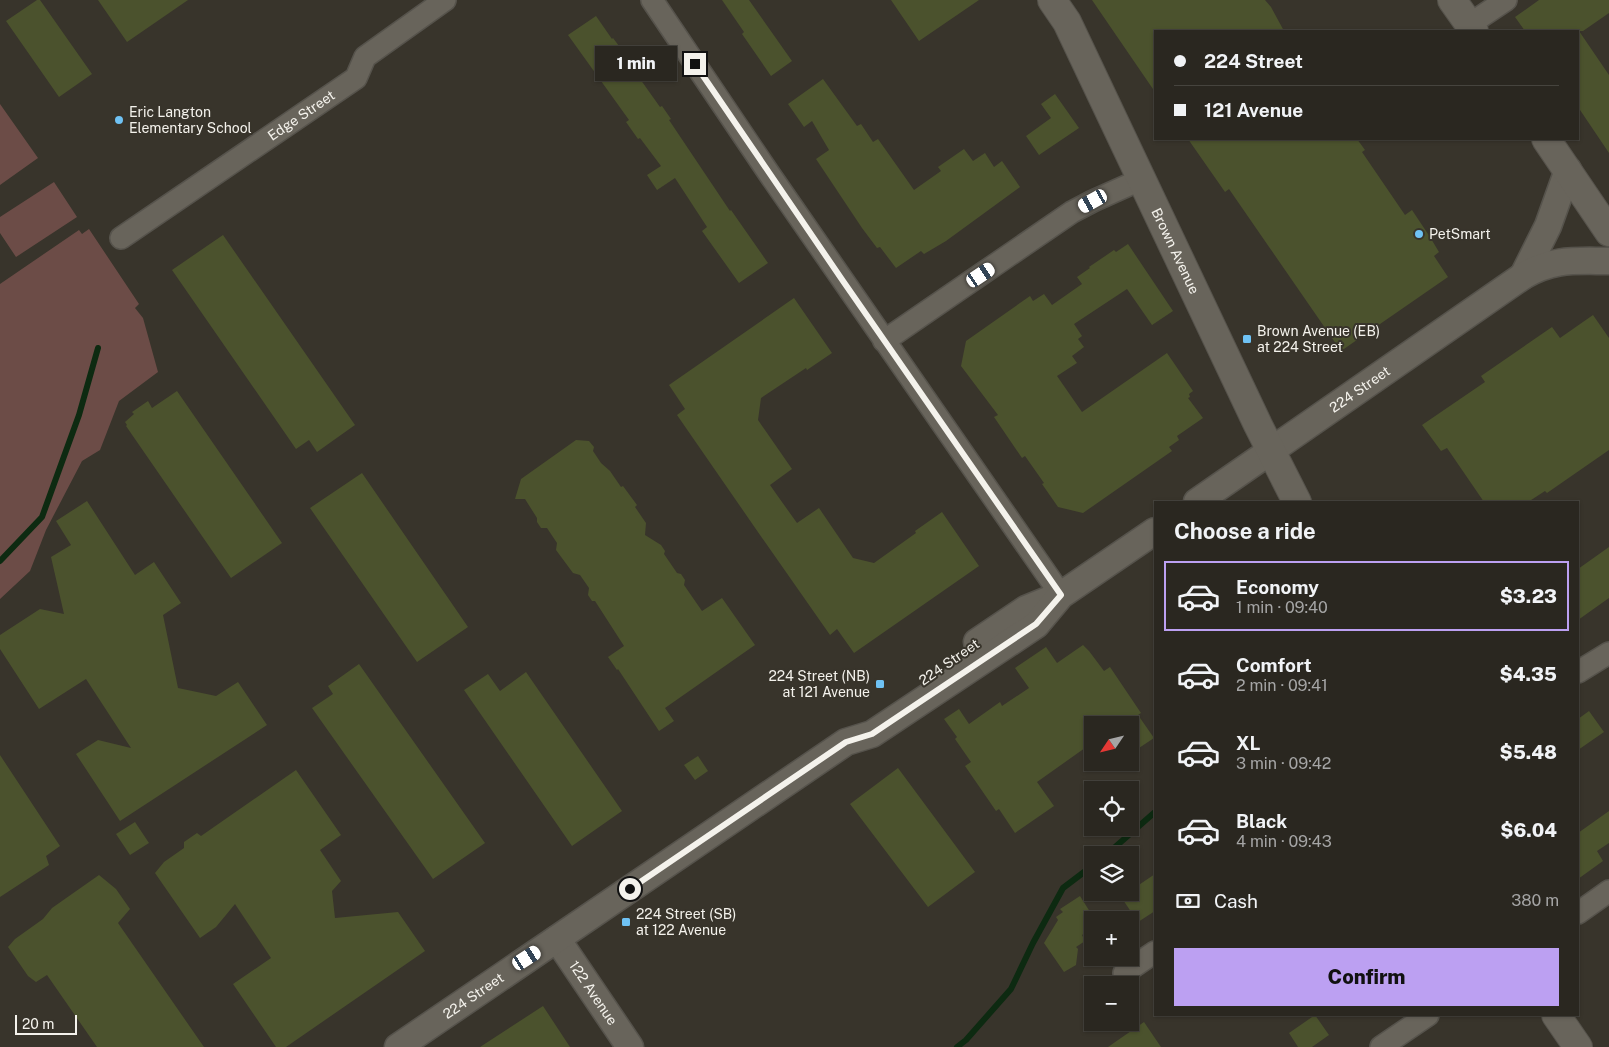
<!DOCTYPE html>
<html lang="en">
<head>
<meta charset="utf-8">
<style>
  :root { --surface:#2a2720; --page:#36332d; --text:#f1f3f6; --muted:#a5a5a5; --line:#46443e; --accent:#bca0f2 }
  body { margin:0; font-family:"Public Sans",sans-serif; background:var(--page); color:var(--text); height:100vh; display:flex; flex-direction:column; font-size:19px; white-space:nowrap }
  * { box-sizing:border-box; margin:0 }
  p { font-size:16px; color:var(--muted) }
  .icon { flex:none; width:28px; height:28px; fill:none; stroke:currentColor; stroke-width:2; stroke-linecap:round; stroke-linejoin:round }
  .map { position:relative; flex:1; overflow:hidden }
  .side { position:absolute; left:1154px; top:501px; width:425px; height:515px; display:flex; flex-direction:column; background:var(--surface); border-radius:0px; box-shadow:0 1px 4px #0004,0 0 0 1px var(--line) }
  .side>* { flex:none }
  .top-card { position:absolute; left:1154px; top:30px; width:425px; height:110px; border-radius:0px; box-shadow:0 1px 4px #0004,0 0 0 1px var(--line); display:grid; align-content:center; height:110px; padding:0 20px; background:var(--surface) }
  .needle { width:32px; rotate:235deg }
  .buttons { position:absolute; left:1084px; top:716px; display:grid; gap:10px }
  .buttons a { display:grid; place-items:center; width:55px; height:55px; border-radius:0px; background:var(--surface); box-shadow:0 1px 4px #0004,0 0 0 1px var(--line); font-size:25px }
  .scale { position:absolute; left:15px; bottom:12px; width:62px; box-sizing:border-box; padding-left:5px; border:2px solid #f4f2ec; border-top:0; font-size:14px; line-height:18px; white-space:nowrap; color:#f4f2ec; -webkit-text-stroke:4px #38342b; paint-order:stroke }
  .end { position:absolute; width:22px; height:22px; margin:-11px; border:6px solid #f4f2ec; background:#111; box-shadow:0 0 0 2px #111 }
  .from { border-radius:50% }
  .bubble { position:absolute; height:35px; border-radius:0px; background:var(--surface); box-shadow:0 1px 4px #0004,0 0 0 1px var(--line); font-size:16px; font-weight:800; line-height:35px; text-align:center }
  .car { position:absolute; width:15px; height:30px; margin:-15px -8px; border-radius:6px; box-shadow:0 0 4px 1px #0007; background:linear-gradient(#fff 24%,#345 0 40%,#fff 0 76%,#345 0 86%,#fff 0) }
  .top-card b { display:flex; align-items:center; gap:18px; height:48px; font-size:19px }
  .top-card b+b { border-top:1px solid var(--line) }
  .top-card i { width:12px; height:12px; background:var(--text) }
  ul { padding:0; list-style:none }
  li { display:flex; align-items:center; gap:15px; height:70px; margin:0 10px 8px; padding:0 10px; border:2px solid transparent; border-radius:0px }
  li div { flex:1 }
  li b { display:block; font-size:19px }
  li em { font-style:normal; font-weight:800 }
  li.active { border-color:var(--accent) }
  li>.icon { width:45px; height:45px; stroke-width:1.5 }
  h2 { padding:0 20px; font-size:22px; line-height:60px }
  .pay { display:flex; align-items:center; gap:12px; height:55px; padding:0 20px; font-size:19px }
  .pay p { margin-inline-start:auto }
  .button { display:flex; gap:10px; margin-top:auto; padding:10px 20px }
  .button a { flex:1; height:58px; border-radius:0px; background:var(--accent); color:#111; font-size:20px; font-weight:800; line-height:58px; text-align:center }
  .map>svg:first-child { display:block }
</style>
</head>
<body>
<div class="map">
<svg width="1609" height="1047" viewBox="0 0 1609 1047">
  <rect width="100%" height="100%" fill="#38342b"/>
  <!-- green -->
  <path fill="#6c4c47" d="M0,104L38,158L0,185Z
    M54,182L77,217L16,257L0,233V217Z
    M89,229L139,304L135,308L143,318L158,372L119,401L100,450L82,461L46,530L30,571L0,599V284L79,230L82,234Z"/>
  <g fill="none" stroke-linecap="round" stroke-linejoin="round">
    <!-- stream -->
    <path stroke="#0d2a11" stroke-width="6" d="M0,561L42,517L79,415L98,348
      M1106,855L1155,812
      M957,1047L966,1040L1011,989L1033,943L1063,888L1092,866"/>
  </g>
  <!-- building -->
  <path fill="#4b522d" d="M37,0H40L92,74L59,97L6,21Z
    M98,0H188L127,42Z
    M722,0H749L792,61L771,76L742,34L744,32Z
    M891,0H979L919,41Z
    M1092,0H1265L1271,7L1284,31H1155V92Z
    M1539,0H1609V13L1583,31H1579L1609,75V153L1578,107V31H1525L1515,17Z
    M596,16L612,39L613,38L625,54L623,55L660,107L662,106L671,119L669,120L730,211L731,210L768,263L739,283L702,231L707,227L675,178L657,190L647,175L661,166L640,138L638,139L626,122L629,120L568,35Z
    M823,79L857,126L861,124L873,142L878,139L914,190L941,171L938,167L964,149L973,161L985,153L994,167L1002,161L1020,187L946,241L924,254L921,251L896,268L880,247L877,248L862,228L816,159L829,150L812,121L804,127L788,104Z
    M1055,94L1079,128L1039,155L1026,136L1051,118L1041,104Z
    M1188,139H1357L1365,150L1362,152L1405,215L1412,210L1430,237L1439,252L1434,256L1448,277L1341,351L1229,189L1225,192Z
    M223,235L355,425L317,452L309,440L296,449L172,270Z
    M1128,244L1173,311L1152,325L1127,289L1074,324L1082,336L1078,339L1084,347L1072,356L1077,363L1057,376L1082,412L1167,353L1193,391L1189,394L1190,397L1188,398L1203,418L1177,436L1179,440L1169,447L1172,451L1083,513L1058,507L1042,484L1044,483L1025,456L1022,458L994,417L998,415L961,366L966,341L1030,296L1033,301L1044,294L1052,305L1082,284L1077,277L1090,268L1089,267L1114,250L1116,252Z
    M794,298L832,353L807,370L806,368L761,398L758,420L792,469L770,485L777,495L797,523L819,508L853,558L874,563L916,533L915,531L942,512L979,566L854,653L837,629L830,635L760,535L677,415L685,409L669,385Z
    M1593,315L1609,338V450L1547,493L1545,491L1528,502H1484L1447,448L1441,451L1422,425L1485,382L1481,376L1552,327L1560,338Z
    M177,391L282,543L231,578L126,426L127,425L125,422L134,414L132,412L148,401L152,408Z
    M576,440L589,441L594,447L593,451L601,463L610,471L621,487L623,486L637,505L635,507L646,523L645,535L661,545L665,551L664,554L677,573L681,574L685,580L684,585L702,611L722,598L755,645L665,708L674,721L659,731L618,669L617,670L608,657L624,646L595,601H592L588,595L589,588L580,575L573,573L556,550L557,543L547,528H541L537,522V518L525,499H515L521,479Z
    M362,473L468,627L417,662L310,508Z
    M87,501L135,575L154,562L181,603L163,615L178,688L216,696L238,682L267,725L120,821L76,754L98,740L131,748L86,679L39,709L0,649V635L40,609L64,614L51,557L71,545L56,521Z
    M1609,547V598L1578,620V569Z
    M1083,645L1089,651L1104,671L1110,667L1141,713L1138,715L1154,738L1130,754V725H1092V743L1037,782L1054,806L1015,833L999,809L996,811L965,766L971,762L955,739L957,737L944,719L959,709L969,724L1000,702L1002,706L1029,688L1015,668L1046,647L1057,663Z
    M359,664L485,843L433,879L312,708L333,694L328,686Z
    M526,672L622,811L572,846L464,690L488,674L500,691Z
    M1589,711L1604,732L1578,750V719Z
    M0,755L60,846L46,856L49,865L0,897Z
    M698,756L708,771L695,780L684,765Z
    M898,768L975,872L928,907L850,804Z
    M296,770L341,835L320,850L341,881L332,891L335,918L398,912L425,951L286,1047H276L233,984L271,958L235,904L216,927L200,938L155,873L164,862L184,848V842L197,833L201,836Z
    M1609,811V843L1597,851L1603,861L1578,879V833Z
    M135,822L149,843L130,855L116,834Z
    M1155,874V911L1138,922L1121,897Z
    M99,875L116,889L130,909L118,923L204,1047H97L47,975L36,982L28,976L8,947L15,939L43,919L52,908Z
    M1080,896L1092,915V928L1082,935L1085,941L1076,947L1078,949L1076,965L1064,972L1044,943L1058,920L1056,917L1063,912L1060,909Z
    M543,1006L570,1047H480Z
    M1315,1015L1329,1035L1312,1047H1298L1289,1033Z
    M1144,1022L1161,1047H1108Z"/>
  <g fill="none" stroke-linecap="round" stroke-linejoin="round">
    <defs>
      <g id="minor">
        <path d="M652,0L770,175L1061,595"/>
        <path d="M1470,24L1506,0"/>
        <path id="s1" d="M121,238L356,78L365,57L445,0"/>
        <path d="M884,341L1072,212L1093,201L1142,179"/>
        <path d="M1578,672L1609,653"/>
        <path d="M1578,913L1609,891"/>
        <path d="M1124,973L1155,952"/>
        <path d="M1381,1047L1428,1015"/>
      </g>
      <g id="tertiary">
        <path d="M1523,276L1548,226L1568,170"/>
        <path id="s2" d="M1197,502L1523,276C1554,258 1575,261 1609,261"/>
        <path d="M977,642L1026,609L1058,596"/>
        <path id="s3" d="M557,939L630,1047"/>
        <path id="s4" d="M398,1047L846,742L872,734L1036,625L1061,595L1155,531"/>
      </g>
      <g id="secondary">
        <path id="s5" d="M1052,0L1067,22L1258,425L1297,502"/>
        <path d="M1452,0L1474,31"/>
        <path d="M1546,139L1609,232"/>
        <path d="M1556,1015L1578,1047"/>
      </g>
    </defs>
    <!-- minor casing -->
    <use href="#minor" stroke="#56534c" stroke-width="24"/>
    <!-- tertiary casing -->
    <use href="#tertiary" stroke="#56534c" stroke-width="29"/>
    <!-- secondary casing -->
    <use href="#secondary" stroke="#56534c" stroke-width="30"/>
    <!-- minor -->
    <use href="#minor" stroke="#68645b" stroke-width="21"/>
    <!-- tertiary -->
    <use href="#tertiary" stroke="#68645b" stroke-width="26"/>
    <!-- secondary -->
    <use href="#secondary" stroke="#68645b" stroke-width="28"/>
  </g>
  <g fill="none" stroke-linecap="round" stroke-linejoin="round">
    <!-- route -->
    <path stroke="#f4f2ec" stroke-width="6" d="M630,889L846,742L872,734L1036,624L1061,595L843,281L695,64"/>
  </g>
  <!-- markers -->
  <g fill="#6fc2f4" stroke="#38342b" stroke-width="2">
    <circle cx="119" cy="120" r="5"/>
    <circle cx="1419" cy="234" r="5"/>
    <rect x="1242" y="334" width="10" height="10" rx="2.5"/>
    <rect x="875" y="679" width="10" height="10" rx="2.5"/>
    <rect x="621" y="917" width="10" height="10" rx="2.5"/>
  </g>
  <g text-anchor="middle" dominant-baseline="central" stroke-width="4" stroke-linejoin="round" paint-order="stroke">
    <!-- poi labels -->
    <g font-size="14" fill="#f4f2ec" stroke="#38342b" text-anchor="start">
      <text x="129" y="112">Eric Langton<tspan x="129" dy="16">Elementary School</tspan></text>
      <text x="1429" y="234">PetSmart</text>
      <text x="1257" y="331">Brown Avenue (EB)<tspan x="1257" dy="16">at 224 Street</tspan></text>
      <text x="870" y="676" text-anchor="end">224 Street (NB)<tspan x="870" dy="16">at 121 Avenue</tspan></text>
      <text x="636" y="914">224 Street (SB)<tspan x="636" dy="16">at 122 Avenue</tspan></text>
    </g>
    <!-- street labels -->
    <g font-size="14" fill="#f4f2ec" stroke="#38342b">
      <text stroke="none"><textPath href="#s1" startOffset="218">Edge Street</textPath></text>
      <text stroke="none"><textPath href="#s5" startOffset="280">Brown Avenue</textPath></text>
      <text stroke="none"><textPath href="#s2" startOffset="198">224 Street</textPath></text>
      <text transform="translate(949 662) rotate(-35)">224 Street</text>
      <text stroke="none"><textPath href="#s3" startOffset="65">122 Avenue</textPath></text>
      <text stroke="none"><textPath href="#s4" startOffset="91">224 Street</textPath></text>
    </g>
  </g>
</svg>
<div class="buttons">
<a><svg class="needle" viewBox="-14 -14 28 28"><path d="M0-13l5 13h-10z" fill="#e53935"/><path d="M0 13l5-13h-10z" fill="#a5a5a5"/></svg></a>
<a><svg class="icon" aria-label="locate" viewBox="0 0 24 24"><circle cx="12" cy="12" r="6"/><path d="M12 2v4M12 18v4M2 12h4M18 12h4"/></svg></a>
<a><svg class="icon" aria-label="layers" viewBox="0 0 24 24"><path d="M12 4l9 5-9 5-9-5zM3 14l9 5 9-5"/></svg></a>
<a>+</a>
<a>−</a>
</div>
<div class="scale">20 m</div>
<i class="end from" style="left:630px;top:889px"></i>
<i class="end" style="left:695px;top:64px"></i>
<div class="bubble" style="left:595px;top:46px;width:82px">1 min</div>
<i class="car" style="left:1093px;top:201px;rotate:241deg"></i>
<i class="car" style="left:981px;top:275px;rotate:56deg"></i>
<i class="car" style="left:527px;top:958px;rotate:57deg"></i>
<div class="top-card">
<b><i class="from"></i>224 Street</b>
<b><i></i>121 Avenue</b>
</div>
<section class="side">
<h2>Choose a ride</h2>
<ul>
<li class="active"><svg class="icon" aria-label="car" viewBox="0 0 24 24"><path d="M5 17H2v-5l4-1 3-4h7l3 4 3 1v5h-3M9 17h6M6 11h13"/><circle cx="7" cy="17" r="2"/><circle cx="17" cy="17" r="2"/></svg><div><b>Economy</b><p>1 min · 09:40</p></div><em>$3.23</em></li>
<li><svg class="icon" aria-label="car" viewBox="0 0 24 24"><path d="M5 17H2v-5l4-1 3-4h7l3 4 3 1v5h-3M9 17h6M6 11h13"/><circle cx="7" cy="17" r="2"/><circle cx="17" cy="17" r="2"/></svg><div><b>Comfort</b><p>2 min · 09:41</p></div><em>$4.35</em></li>
<li><svg class="icon" aria-label="car" viewBox="0 0 24 24"><path d="M5 17H2v-5l4-1 3-4h7l3 4 3 1v5h-3M9 17h6M6 11h13"/><circle cx="7" cy="17" r="2"/><circle cx="17" cy="17" r="2"/></svg><div><b>XL</b><p>3 min · 09:42</p></div><em>$5.48</em></li>
<li><svg class="icon" aria-label="car" viewBox="0 0 24 24"><path d="M5 17H2v-5l4-1 3-4h7l3 4 3 1v5h-3M9 17h6M6 11h13"/><circle cx="7" cy="17" r="2"/><circle cx="17" cy="17" r="2"/></svg><div><b>Black</b><p>4 min · 09:43</p></div><em>$6.04</em></li>
</ul>
<div class="pay"><svg class="icon" aria-label="cash" viewBox="0 0 24 24"><path d="M3 7h18v10H3z"/><circle cx="12" cy="12" r="2"/></svg>Cash<p>380 m</p></div>
<div class="button"><a>Confirm</a></div>
</section>
</div>
</body>
</html>
